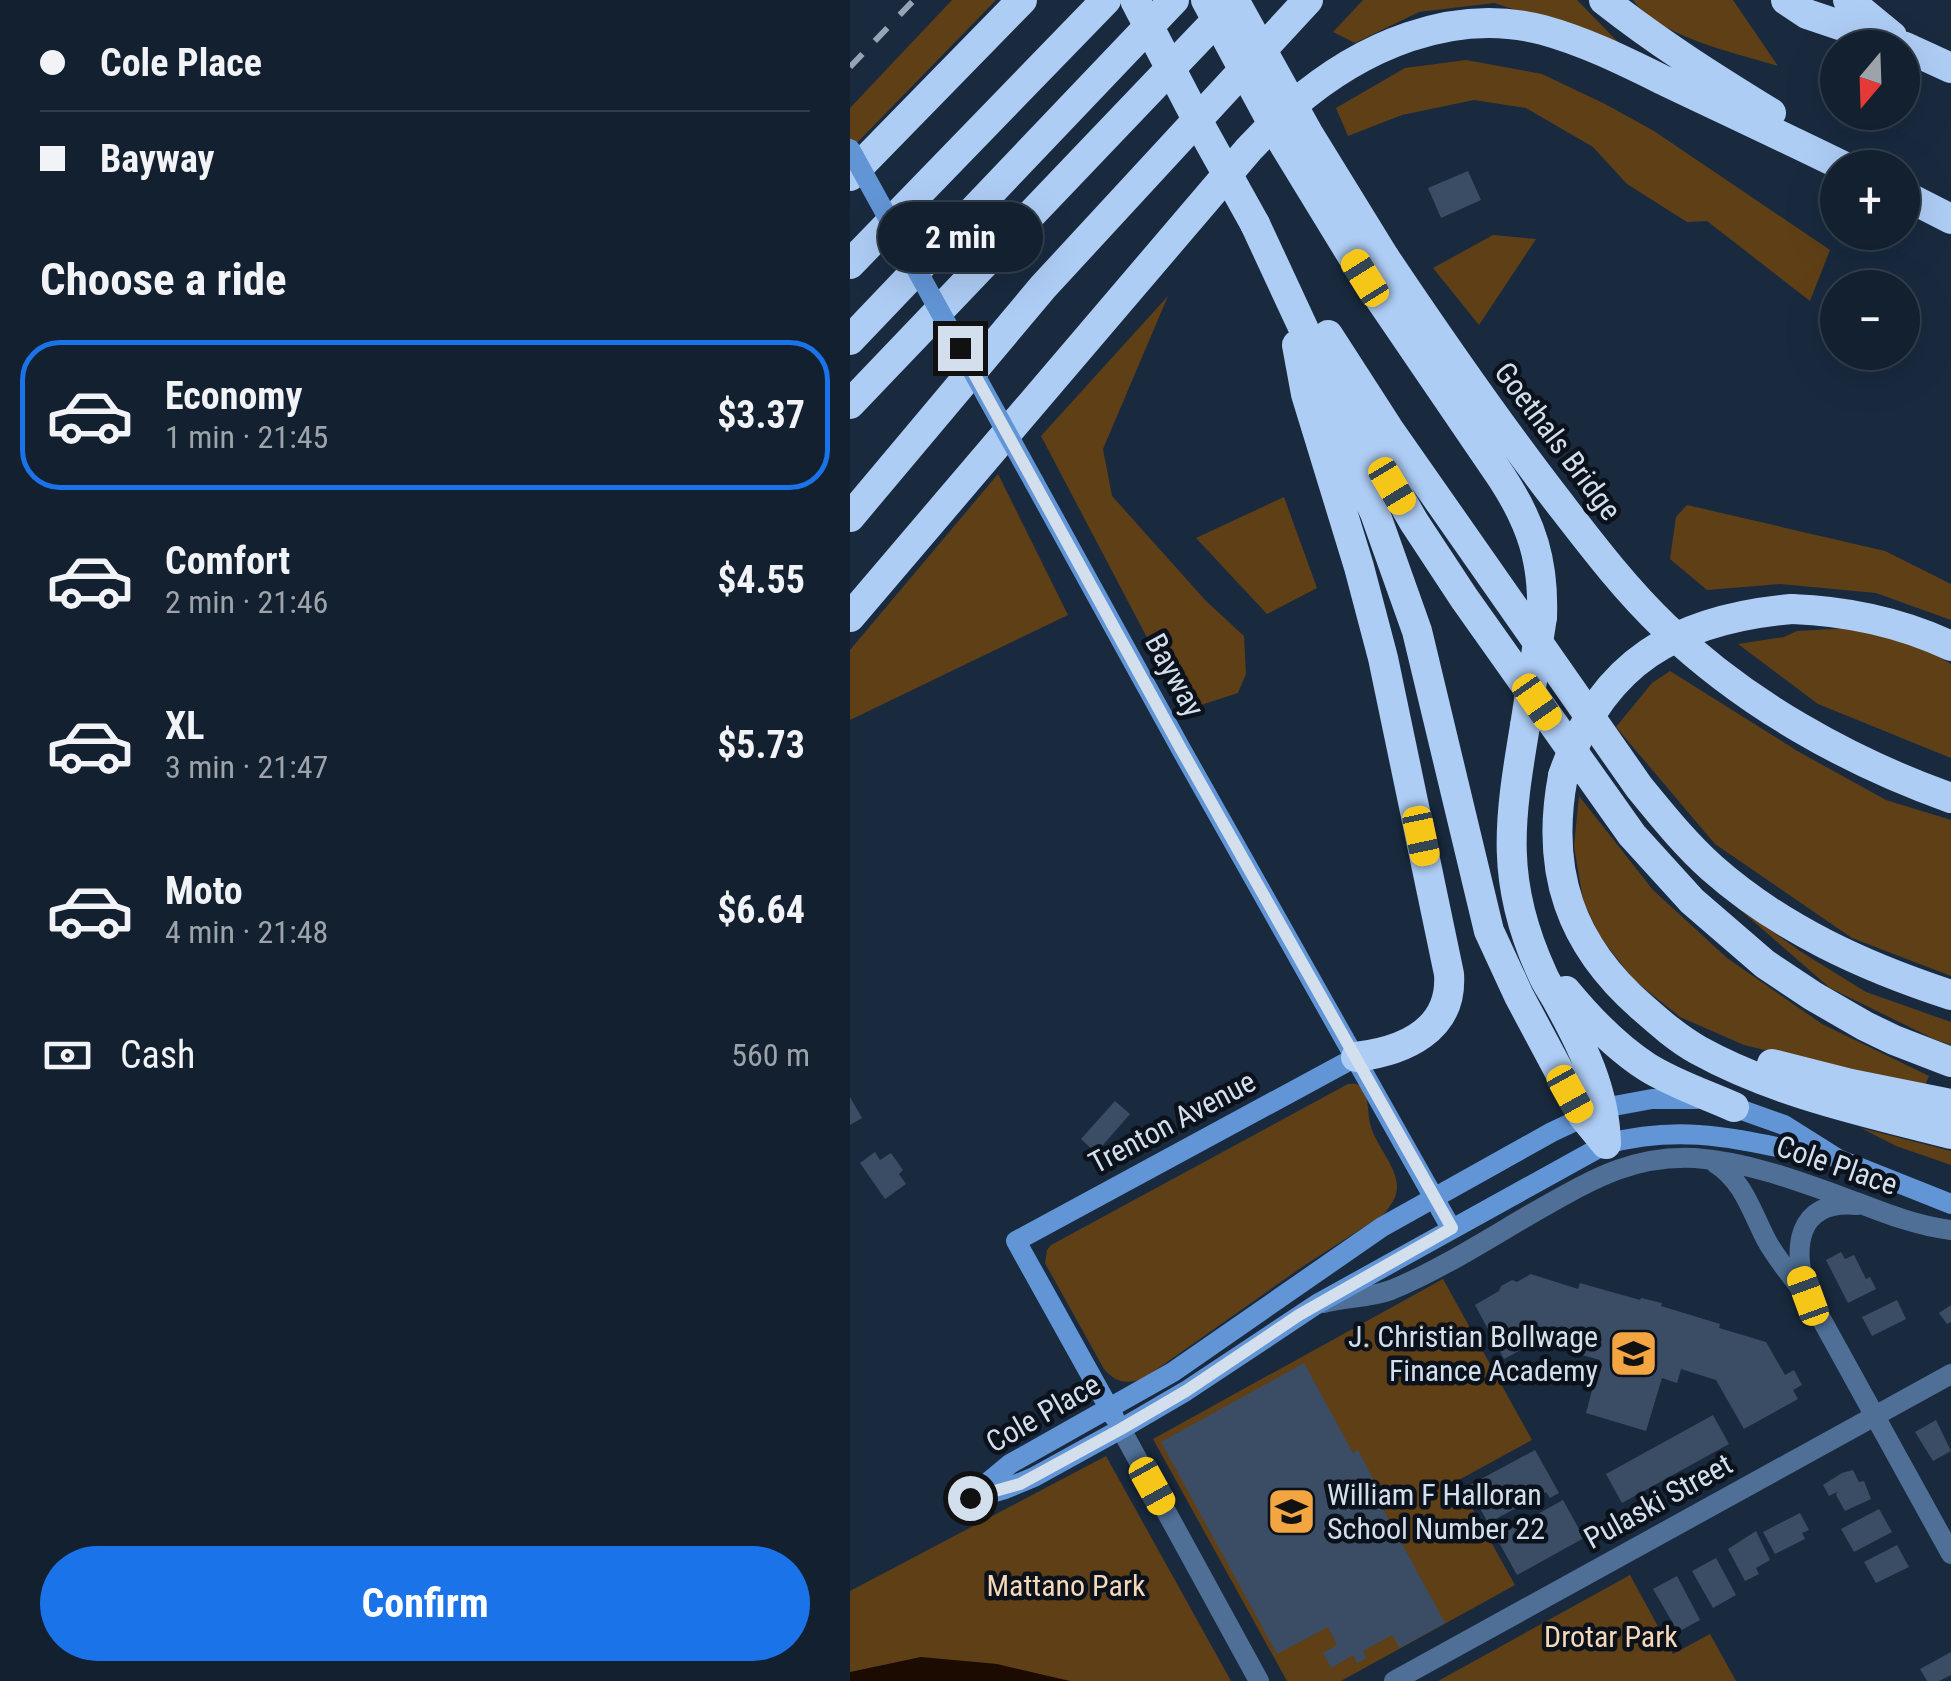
<!DOCTYPE html>
<html lang="en">
<head>
<meta charset="utf-8">
<style>
  :root { --surface:#13202f; --page:#202d3b; --text:#f1f3f6; --muted:#9da3aa; --line:#323e4b; --accent:#1a73e8 }
  body { margin:0; font-family:"Roboto Condensed",sans-serif; background:var(--page); color:var(--text); height:100vh; display:flex; flex-direction:column; font-size:38px; white-space:nowrap }
  * { box-sizing:border-box; margin:0 }
  p { font-size:32px; color:var(--muted) }
  .icon { flex:none; width:55px; height:55px; fill:none; stroke:currentColor; stroke-width:2; stroke-linecap:round; stroke-linejoin:round }
  .map { position:relative; flex:1; overflow:hidden }
  .panel { display:flex; flex-direction:column; background:var(--surface); width:850px }
  .panel>* { flex:none }
  .guide { display:grid; align-content:center; height:220px; padding:0 40px; background:var(--surface) }
  .needle { width:65px; rotate:199deg }
  .buttons { position:absolute; left:970px; top:30px; display:grid; gap:20px }
  .buttons a { display:grid; place-items:center; width:100px; height:100px; border-radius:50%; background:var(--surface); box-shadow:0 10px 40px #0002,0 0 0 2px var(--line); font-size:50px }
  .end { position:absolute; width:45px; height:45px; margin:-22px; border:12px solid #d4dfed; background:#111; box-shadow:0 0 0 5px #111 }
  .from { border-radius:50% }
  .bubble { position:absolute; height:70px; border-radius:35px; background:var(--surface); box-shadow:0 10px 40px #0002,0 0 0 2px var(--line); font-size:32px; font-weight:700; line-height:70px; text-align:center }
  .car { position:absolute; width:30px; height:60px; margin:-30px -15px; border-radius:12px; box-shadow:0 0 8px 2px #0007; background:linear-gradient(#f5c518 24%,#345 0 40%,#f5c518 0 76%,#345 0 86%,#f5c518 0) }
  .guide b { display:flex; align-items:center; gap:35px; height:95px; font-size:38px }
  .guide b+b { border-top:2px solid var(--line) }
  .guide i { width:25px; height:25px; background:var(--text) }
  ul { padding:0; list-style:none }
  li { display:flex; align-items:center; gap:30px; height:150px; margin:0 20px 15px; padding:0 20px; border:5px solid transparent; border-radius:40px }
  li div { flex:1 }
  li b { display:block; font-size:38px }
  li em { font-style:normal; font-weight:700 }
  li.on { border-color:var(--accent) }
  li>.icon { width:90px; height:90px; stroke-width:1.5 }
  h2 { padding:0 40px; font-size:45px; line-height:120px }
  .pay { display:flex; align-items:center; gap:25px; height:110px; padding:0 40px; font-size:38px }
  .pay p { margin-inline-start:auto }
  .primary-button { display:flex; gap:20px; margin-top:auto; padding:20px 40px }
  .primary-button a { flex:1; height:115px; border-radius:60px; background:var(--accent); color:#fff; font-size:40px; font-weight:700; line-height:115px; text-align:center }
  main { display:flex; flex:1; min-height:0 }
  .map>svg:first-child { display:block }
</style>
</head>
<body>
<main>
<section class="panel">
<div class="guide">
<b><i class="from"></i>Cole Place</b>
<b><i></i>Bayway</b>
</div>
<h2>Choose a ride</h2>
<ul>
<li class="on"><svg class="icon" aria-label="car" viewBox="0 0 24 24"><path d="M5 17H2v-5l4-1 3-4h7l3 4 3 1v5h-3M9 17h6M6 11h13"/><circle cx="7" cy="17" r="2"/><circle cx="17" cy="17" r="2"/></svg><div><b>Economy</b><p>1 min · 21:45</p></div><em>$3.37</em></li>
<li><svg class="icon" aria-label="car" viewBox="0 0 24 24"><path d="M5 17H2v-5l4-1 3-4h7l3 4 3 1v5h-3M9 17h6M6 11h13"/><circle cx="7" cy="17" r="2"/><circle cx="17" cy="17" r="2"/></svg><div><b>Comfort</b><p>2 min · 21:46</p></div><em>$4.55</em></li>
<li><svg class="icon" aria-label="car" viewBox="0 0 24 24"><path d="M5 17H2v-5l4-1 3-4h7l3 4 3 1v5h-3M9 17h6M6 11h13"/><circle cx="7" cy="17" r="2"/><circle cx="17" cy="17" r="2"/></svg><div><b>XL</b><p>3 min · 21:47</p></div><em>$5.73</em></li>
<li><svg class="icon" aria-label="car" viewBox="0 0 24 24"><path d="M5 17H2v-5l4-1 3-4h7l3 4 3 1v5h-3M9 17h6M6 11h13"/><circle cx="7" cy="17" r="2"/><circle cx="17" cy="17" r="2"/></svg><div><b>Moto</b><p>4 min · 21:48</p></div><em>$6.64</em></li>
</ul>
<div class="pay"><svg class="icon" aria-label="cash" viewBox="0 0 24 24"><path d="M3 7h18v10H3z"/><circle cx="12" cy="12" r="2"/></svg>Cash<p>560 m</p></div>
<div class="primary-button"><a>Confirm</a></div>
</section>
<div class="map">
<svg width="1101" height="1681" viewBox="0 0 1101 1681">
  <rect width="100%" height="100%" fill="#192a3f"/>
  <!-- green -->
  <path fill="#5f3f16" d="M102,0H146L0,150V108Z
    M513,0H727L769,43L644,3L569,12L505,43L483,32Z
    M783,0H883L928,66C886,53 809,37 783,0Z
    M616,60L692,74L755,104L804,131L980,250L960,301L857,221L837,222L777,184L743,147L676,108L624,100L552,115L498,136L486,108L555,68Z
    M643,235L686,239L629,325L583,268Z
    M318,296L253,449L262,496L356,601L394,636L396,674L388,693L351,705L313,668L191,436Z
    M148,474L218,615L0,720V650Z
    M434,497L467,588L417,614L346,538Z
    M837,505L1035,551L1101,584V620L1026,593L930,584L857,590L820,559L826,517Z
    M1002,628L1068,645L1101,664V758L968,704L888,644L934,637L947,631Z
    M820,671L949,752L1036,800L1101,820V976L1002,938L865,844L766,727L802,683Z
    M729,796L803,890L877,958L972,1024L1079,1076L1073,1089L894,1045L830,1017L784,980L750,937L733,900L724,846Z
    M887,907L953,953L1016,992L1101,1022V1045L1084,1039L980,988Z
    M498,1084C505,1084 507,1082 512,1089C520,1099 517,1116 521,1127C527,1147 546,1165 547,1186C547,1198 541,1205 534,1214L452,1267L293,1379C276,1384 266,1383 254,1369L195,1263L197,1250L201,1245Z
    M1011,1128L1101,1151V1165L1046,1146Z
    M593,1279L682,1440L607,1481L665,1585L491,1681H437L303,1439Z
    M256,1456L381,1681H0V1591Z
    M780,1575L823,1654L860,1634L886,1681H588Z"/>
  <!-- water -->
  <path fill="#1b0b00" d="M71,1657L147,1664L220,1681H0V1672Z"/>
  <!-- building -->
  <path fill="#3b4d65" d="M618,171L631,200L591,218L578,188Z
    M0,1097L12,1118L0,1125Z
    M265,1101L280,1114L246,1153L231,1139Z
    M25,1152L30,1160L41,1153L53,1170L49,1174L56,1184L35,1199L10,1163Z
    M991,1252L995,1259L1004,1255L1016,1279L1020,1277L1026,1289L998,1303L976,1260Z
    M681,1274L728,1289L730,1283L790,1300L791,1298L812,1303L811,1306L870,1324L869,1328L916,1342L935,1375L944,1370L952,1385L943,1390L948,1399L894,1429L866,1380L831,1369L827,1383L812,1378L796,1431L736,1413L750,1360L707,1348L712,1335L703,1332L654,1359L625,1305L649,1291L651,1286L662,1280L667,1282Z
    M1047,1300L1056,1319L1022,1336L1012,1317Z
    M1101,1305V1322L1097,1324L1089,1313Z
    M454,1363L503,1453L508,1450L530,1492L525,1494L595,1623L550,1648L542,1635L513,1651L516,1658L507,1663L503,1655L481,1668L473,1653L487,1645L478,1627L427,1654L311,1442Z
    M863,1415L879,1444L772,1503L756,1474Z
    M1086,1420L1101,1451L1083,1461L1065,1432Z
    M685,1450L709,1493L700,1498L696,1492L638,1523L618,1486Z
    M1003,1470L1009,1482L1014,1481L1021,1499L995,1511L986,1495L987,1492L979,1496L973,1485L992,1473Z
    M713,1500L734,1538L667,1575L646,1537Z
    M1029,1509L1042,1532L1004,1552L991,1529Z
    M950,1513L959,1530L952,1533L955,1539L925,1554L913,1532Z
    M906,1531L920,1560L906,1568L909,1574L895,1581L878,1549Z
    M1047,1545L1059,1567L1026,1583L1014,1562Z
    M866,1558L886,1595L863,1608L842,1571Z
    M827,1576L850,1620L828,1632L803,1589Z
    M1101,1652V1675L1089,1681H1077L1070,1669Z"/>
  <g fill="none" stroke-linecap="round" stroke-linejoin="round">
    <!-- street -->
    <path stroke="#4f6f97" stroke-width="20" d="M865,1163C895,1182 902,1214 918,1243C928,1260 940,1275 952,1290
      M1007,1205C946,1199 941,1250 958,1295L1101,1554
      M473,1303C496,1297 519,1298 541,1290C591,1270 647,1233 695,1206C745,1178 785,1155 845,1158C900,1162 954,1183 1006,1202C1037,1214 1068,1226 1101,1230
      M271,1429L409,1681
      M544,1681L1101,1374"/>
    <!-- secondary -->
    <path stroke="#6295d6" stroke-width="20" d="M184,482L331,749L601,1228
      M875,1104L934,1125L988,1159L1101,1204
      M264,1417L166,1241L506,1057
      M119,1498L160,1464L323,1372L532,1227L702,1132L753,1108L802,1099H847
      M123,1498L155,1489L184,1477L271,1429L336,1391L467,1304L756,1144C840,1122 895,1142 977,1157"/>
    <!-- highway -->
    <path stroke="#aecdf5" stroke-width="30" d="M754,0C807,42 864,78 921,113
      M936,0L957,14L1055,47L1101,68
      M998,0L1042,36
      M0,176L172,0
      M1052,194L1101,219
      M405,224L457,336L564,522L614,598L782,835L842,901L915,964L963,996L1015,1026L1044,1040L1101,1062
      M535,258C590,340 646,421 707,500C741,544 775,589 815,627C896,704 997,761 1101,798
      M0,264L256,0
      M515,277L652,478C682,524 694,562 692,617
      M478,335L538,428L789,787C812,815 835,844 862,868C931,929 1015,967 1101,995
      M0,340L324,0
      M447,345L456,394L509,567L533,658L599,974C603,1030 554,1051 506,1057
      M474,403L525,513L567,631L639,931L669,996L733,1116L756,1144
      M0,404L385,1
      M0,517L193,287L458,0
      M942,609C998,611 1050,622 1101,646
      M0,617L399,149C413,135 427,119 442,106C510,47 602,6 693,30C737,42 778,63 819,83C878,111 938,139 997,168
      M675,726C659,821 650,882 692,973C696,983 702,991 707,1000C732,1045 755,1091 756,1144
      M713,776C695,871 720,945 793,1008C810,1023 827,1038 848,1050C926,1093 1015,1112 1101,1134
      M716,991C740,1020 766,1047 797,1067C824,1084 855,1094 884,1107
      M922,1064L1001,1084L1101,1104"/>
    <!-- rail -->
    <path stroke="#97a4b5" stroke-width="6" stroke-dasharray="18 18" stroke-linecap="butt" d="M0,67L64,0"/>
    <!-- secondary-bridge -->
    <path stroke="#6295d6" stroke-width="20" d="M0,149L184,482"/>
    <!-- highway-bridge -->
    <path stroke="#aecdf5" stroke-width="30" d="M285,0L351,127L405,224
      M356,0L432,141L515,277
      M384,0L458,133L535,258
      M675,726L692,617
      M713,776C750,662 827,619 942,609"/>
  </g>
  <g fill="none" stroke-linecap="round" stroke-linejoin="round">
    <!-- route -->
    <path stroke="#d4dfed" stroke-width="12" d="M110,348L331,749L602,1228L449,1315L336,1391L271,1429L170,1484L120,1498"/>
  </g>
  <!-- icons -->
  <defs>
    <symbol id="school-square" viewBox="-11 -11 22 22"><rect x="-9" y="-9" width="18" height="18" rx="4" fill="#f2a541" stroke="#0b121c"/><path d="M0-5L7-2L0 1L-7-2ZM-4 1L0 2.5L4 1V4Q0 6-4 4Z" fill="#111"/></symbol>
  </defs>
  <g fill-rule="evenodd">
    <use href="#school-square" x="756" y="1326" width="55" height="55"/>
    <use href="#school-square" x="414" y="1484" width="55" height="55"/>
  </g>
  <g text-anchor="middle" dominant-baseline="central" stroke-width="9" stroke-linejoin="round" paint-order="stroke">
    <!-- street labels -->
    <g font-size="30" fill="#d4dfed" stroke="#0b121c">
      <text transform="translate(708 441) rotate(53)">Goethals Bridge</text>
      <text transform="translate(325 675) rotate(61)">Bayway</text>
      <text transform="translate(322 1122) rotate(-28)">Trenton Avenue</text>
      <text transform="translate(987 1165) rotate(19)">Cole Place</text>
      <text transform="translate(193 1413) rotate(-30)">Cole Place</text>
      <text transform="translate(808 1501) rotate(-29)">Pulaski Street</text>
    </g>
    <!-- poi labels -->
    <g font-size="30" fill="#d4dfed" stroke="#0b121c" text-anchor="end">
      <text x="748" y="1336">J. Christian Bollwage<tspan x="748" dy="34">Finance Academy</tspan></text>
      <text x="477" y="1494" text-anchor="start">William F Halloran<tspan x="477" dy="34">School Number 22</tspan></text>
    </g>
    <!-- park labels -->
    <g font-size="30" fill="#f5d8b8" stroke="#0b121c">
      <text x="216" y="1585">Mattano Park</text>
      <text x="761" y="1636">Drotar Park</text>
    </g>
  </g>
</svg>
<div class="buttons">
<a><svg class="needle" viewBox="-14 -14 28 28"><path d="M0-13l5 13h-10z" fill="#e53935"/><path d="M0 13l5-13h-10z" fill="#9da3aa"/></svg></a>
<a>+</a>
<a>−</a>
</div>
<i class="end from" style="left:120px;top:1498px"></i>
<i class="end" style="left:110px;top:348px"></i>
<div class="bubble" style="left:28px;top:202px;width:165px">2 min</div>
<i class="car" style="left:515px;top:278px;rotate:328deg"></i>
<i class="car" style="left:542px;top:486px;rotate:149deg"></i>
<i class="car" style="left:687px;top:702px;rotate:145deg"></i>
<i class="car" style="left:571px;top:836px;rotate:168deg"></i>
<i class="car" style="left:720px;top:1094px;rotate:151deg"></i>
<i class="car" style="left:958px;top:1296px;rotate:340deg"></i>
<i class="car" style="left:302px;top:1486px;rotate:151deg"></i>
</div>
</main>
</body>
</html>
